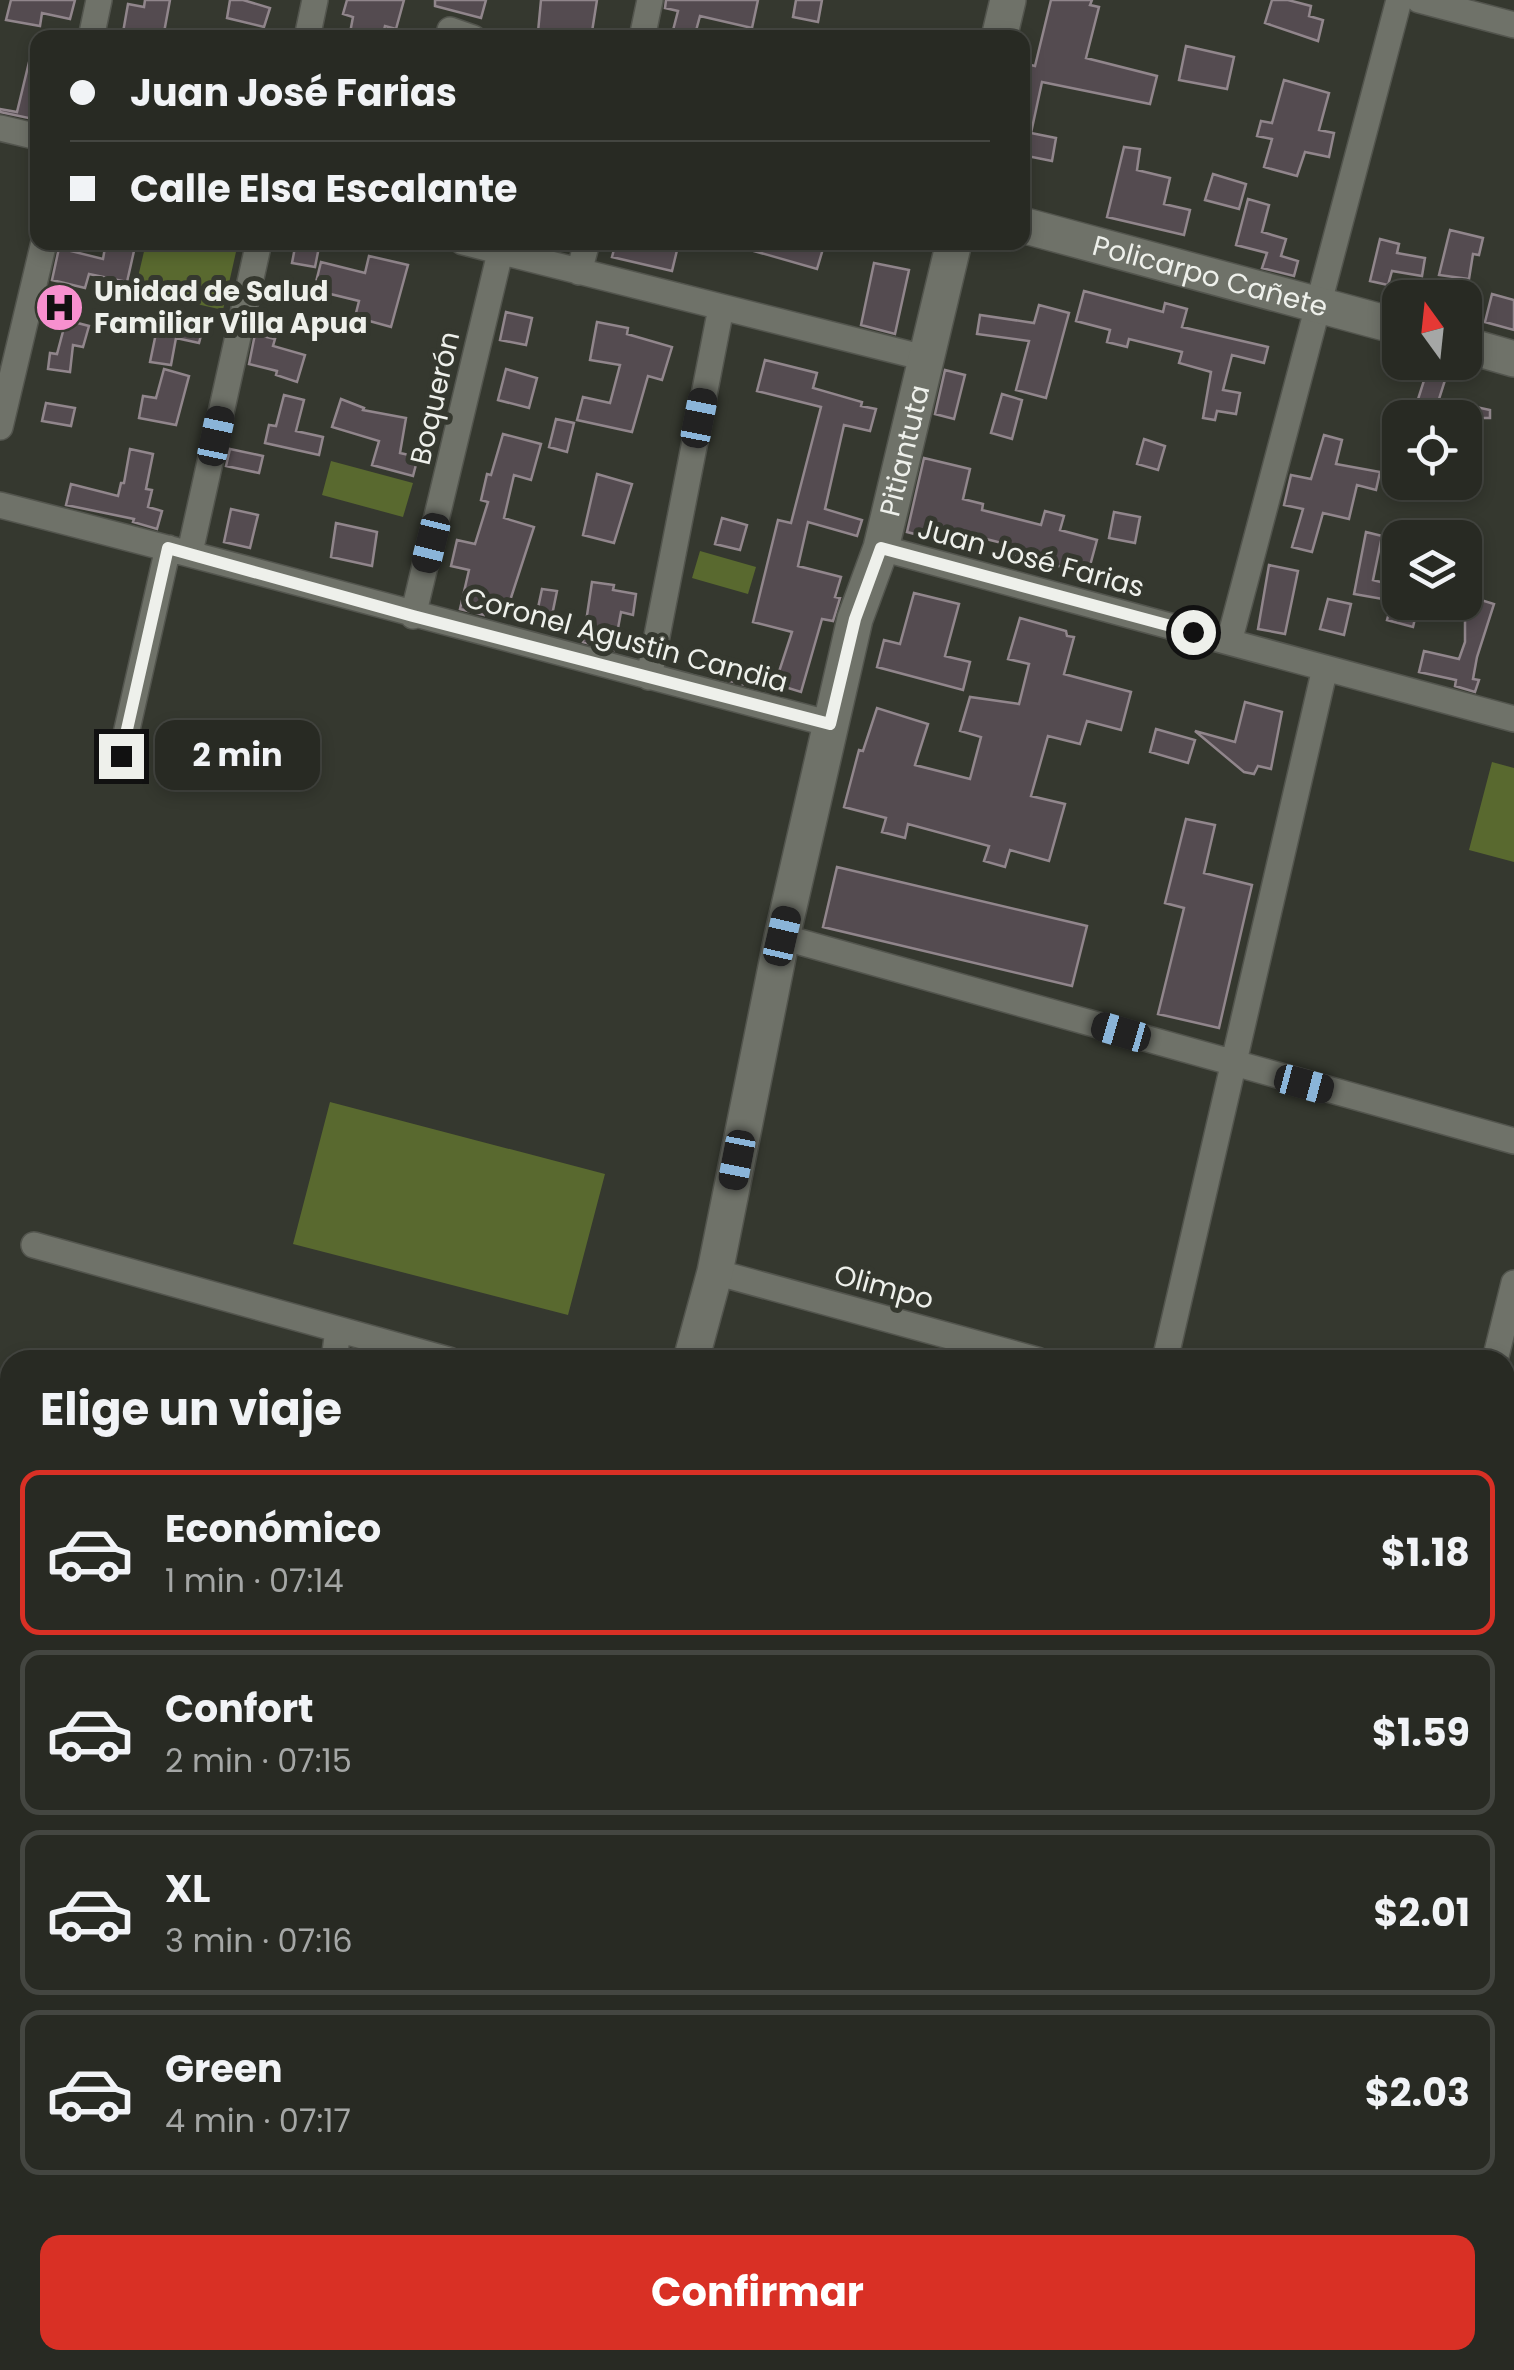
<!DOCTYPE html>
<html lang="es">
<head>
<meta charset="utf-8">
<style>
  :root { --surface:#282a23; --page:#343630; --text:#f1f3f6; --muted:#a5a7a6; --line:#444641; --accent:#d93025 }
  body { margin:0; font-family:Poppins,sans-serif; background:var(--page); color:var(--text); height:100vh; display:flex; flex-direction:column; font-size:38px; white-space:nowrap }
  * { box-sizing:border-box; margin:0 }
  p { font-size:32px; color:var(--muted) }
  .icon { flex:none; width:55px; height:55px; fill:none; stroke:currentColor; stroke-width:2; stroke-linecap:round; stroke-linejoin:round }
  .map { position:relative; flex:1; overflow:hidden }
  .panel { position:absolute; left:0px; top:1350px; width:1515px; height:1020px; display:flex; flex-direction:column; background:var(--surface); border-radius:30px 30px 0 0; box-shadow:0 5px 15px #0003,0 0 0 2px var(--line) }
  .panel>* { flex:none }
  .guide { position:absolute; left:30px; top:30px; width:1000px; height:220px; border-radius:20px; box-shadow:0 5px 15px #0003,0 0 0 2px var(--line); display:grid; align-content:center; height:220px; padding:0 40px; background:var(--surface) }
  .needle { width:65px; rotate:345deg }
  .buttons { position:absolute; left:1382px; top:280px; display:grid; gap:20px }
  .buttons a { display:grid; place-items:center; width:100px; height:100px; border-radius:20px; background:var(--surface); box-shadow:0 5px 15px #0003,0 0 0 2px var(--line); font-size:50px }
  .end { position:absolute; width:45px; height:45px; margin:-22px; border:12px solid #eef0eb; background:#111; box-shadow:0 0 0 5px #111 }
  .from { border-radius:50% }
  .bubble { position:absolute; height:70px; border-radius:20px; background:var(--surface); box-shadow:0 5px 15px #0003,0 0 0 2px var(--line); font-size:32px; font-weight:700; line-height:70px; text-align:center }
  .car { position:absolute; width:30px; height:60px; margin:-30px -15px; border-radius:12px; box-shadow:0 0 8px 2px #0007; background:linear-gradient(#222 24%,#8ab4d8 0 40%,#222 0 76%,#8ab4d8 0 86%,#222 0) }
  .guide b { display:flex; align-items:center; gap:35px; height:95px; font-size:38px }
  .guide b+b { border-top:2px solid var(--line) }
  .guide i { width:25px; height:25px; background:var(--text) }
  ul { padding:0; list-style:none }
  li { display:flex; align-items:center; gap:30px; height:165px; margin:0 20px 15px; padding:0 20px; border:5px solid var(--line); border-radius:20px }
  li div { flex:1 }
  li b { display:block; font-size:38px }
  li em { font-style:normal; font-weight:700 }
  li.on { border-color:var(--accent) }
  li>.icon { width:90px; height:90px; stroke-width:1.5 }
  h2 { padding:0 40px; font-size:45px; line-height:120px }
  .cta { display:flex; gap:20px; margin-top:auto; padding:20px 40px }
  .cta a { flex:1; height:115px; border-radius:20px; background:var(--accent); color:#fff; font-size:40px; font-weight:700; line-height:115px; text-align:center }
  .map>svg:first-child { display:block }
</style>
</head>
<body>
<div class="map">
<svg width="1514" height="2370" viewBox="0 0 1514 2370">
  <rect width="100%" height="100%" fill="#35382f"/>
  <!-- green -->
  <path fill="#59692f" d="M146,243H238L223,310L135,290Z
    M331,461L413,483L403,517L322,495Z
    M700,551L756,567L748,594L692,578Z
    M1492,762L1514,768V862L1469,850Z
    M330,1102L605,1174L568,1315L293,1244Z"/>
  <!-- building -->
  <path fill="#544b50" stroke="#91868c" stroke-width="2.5" d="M11,0H75L70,19L42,13L40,26L6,20Z
    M145,0H170L163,38H122L128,4L144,7Z
    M230,0H243L270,8L264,27L227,18Z
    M347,0H404L396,29L385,26L382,38H349L353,17L343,14Z
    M435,0H486L481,18L435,6Z
    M541,0H597L591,38L538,32Z
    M666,0H758L752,28L700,16L694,38H671L678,11L665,8Z
    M796,0H822L818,22L793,17Z
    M1051,0H1092L1090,5L1099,7L1086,58L1157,76L1150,104L1042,82L1031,133L1056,138L1052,161L1022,155V63L1035,66Z
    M1272,0H1288L1311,6L1309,16L1323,20L1318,41L1265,23Z
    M1186,46L1234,57L1227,89L1179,80Z
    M31,54L38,55V120L0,112V109L17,112Z
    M1284,80L1329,93L1319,130L1334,133L1329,157L1305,152L1297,176L1264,167L1272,139L1257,136L1261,121L1272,123Z
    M1124,147L1140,149L1137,170L1170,178L1164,204L1190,210L1184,235L1107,217Z
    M1213,174L1246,184L1239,209L1205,200Z
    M1248,199L1269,205L1262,232L1286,239L1281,256L1298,261L1294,276L1262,268L1267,253L1236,245Z
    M1450,230L1483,238L1479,255L1473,254L1469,279L1439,275Z
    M1380,239L1399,244L1397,253L1425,258L1422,276L1392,271L1388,285L1370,281Z
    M106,242H136L127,282L89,274L85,288L52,280L59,248L103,259Z
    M296,242H320L315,267L292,263Z
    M616,242H642L662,248L663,242H679L672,271L612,257Z
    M741,242H825L817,269L740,247Z
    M369,256L408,265L391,327L355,317L359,301L314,290L321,262L365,273Z
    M874,263L909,270L895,334L861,325Z
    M1084,291L1163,312L1165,303L1187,309L1182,327L1268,347L1264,363L1232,355L1223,390L1240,393L1236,414L1217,411L1215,420L1203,418L1211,372L1179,363L1182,352L1129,339L1127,347L1107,342L1110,330L1076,321Z
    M1492,294L1514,300V330L1485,322Z
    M1039,305L1069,313L1046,398L1016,390L1029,341L977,334L980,315L1034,323Z
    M506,312L532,318L526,345L500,340Z
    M160,314L204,324L199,343L176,338L171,365L150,362Z
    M66,320L89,326L83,347L73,345L70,372L48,369L50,353L57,354Z
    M597,322L628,328L627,334L672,347L662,380L648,376L632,432L577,420L583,397L610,403L620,365L590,360Z
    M255,334L275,339L273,346L305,355L297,382L276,375L277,371L249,364Z
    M765,360L817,373L813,388L862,402L861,406L876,409L870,431L844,425L825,509L862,520L857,536L808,522L798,566L841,577L835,597L840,598L833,621L822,619L801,692L775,684L792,632L753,622L778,520L791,523L821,407L757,391Z
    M164,369L189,376L176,425L139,418L143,396L156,398Z
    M506,369L537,378L529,408L498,400Z
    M945,370L965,375L954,419L935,414Z
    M1427,371L1446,377L1439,399L1490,410V418H1412Z
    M1002,394L1022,400L1012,439L991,433Z
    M284,395L304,400L296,431L323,437L319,455L265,443L269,425L276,426Z
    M341,399L364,408L363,410L406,418L400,453L418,457L413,476L372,465L379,441L332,427Z
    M46,403L75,408L71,426L42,421Z
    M556,419L574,423L567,452L549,447Z
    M503,434L541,444L531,480L514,475L504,518L534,527L506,613L485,608L484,615L460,609L469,570L451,566L457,540L475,544L488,502L481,500L487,474L491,475Z
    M1324,435L1342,440L1336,464L1380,472L1376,490L1357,485L1349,519L1323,513L1312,552L1292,547L1303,509L1284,505L1291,475L1311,479Z
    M1144,439L1165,446L1158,470L1137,464Z
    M130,449L153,454L146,489L152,490L148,507L162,511L157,529L133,522L134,519L66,505L71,484L118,496L121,483H124Z
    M230,449L263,456L259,473L226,466Z
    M924,458L970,469L963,499L983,504L982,510L1041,525L1045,511L1064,516L1060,530L1097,540L1088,573L1015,556L1018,547L986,539L984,544L928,530L926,537L907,532Z
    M597,474L632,484L614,543L583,535Z
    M231,509L258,515L250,548L224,542Z
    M1114,512L1140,517L1135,543L1109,538Z
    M722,518L747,525L740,550L715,544Z
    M336,523L377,532L372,566L331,557Z
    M1366,532L1382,536L1373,580L1400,587V602H1419L1413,627L1387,620L1392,602H1400L1354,594Z
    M1269,565L1298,571L1285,634L1258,629Z
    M592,582L614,585L613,590L636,594L633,615L621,612L614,650L583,642Z
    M542,589L557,591L550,625L535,622Z
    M914,593L959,604L945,656L970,662L963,690L877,667L884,640L900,644Z
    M1465,595L1494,604L1477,657L1473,679L1479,680L1475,692L1455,686L1456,680L1419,672L1424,651L1459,659L1465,642Z
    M1328,599L1351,604L1344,635L1320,629Z
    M1020,618L1066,631L1067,636L1074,637L1064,674L1131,692L1121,730L1087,721L1080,744L1048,736L1031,796L1065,804L1049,861L1010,850L1005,867L984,861L989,846L908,824L905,838L882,832L886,818L844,807L859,750L863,751L877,708L928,724L915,765L970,779L981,737L960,731L970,697L1019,704L1029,664L1008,659Z
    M728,666L769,676L765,690L726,680Z
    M1245,702L1282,712L1271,769L1258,766L1254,774L1244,772L1195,731L1235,742Z
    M1156,729L1195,740L1188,763L1150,752Z
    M1186,819L1215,825L1204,873L1252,885L1219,1028L1158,1014L1184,908L1165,903Z
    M837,867L1087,926L1072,986L823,927Z"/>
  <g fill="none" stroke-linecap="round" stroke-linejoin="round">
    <defs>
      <path id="street" d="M1419,0L1514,25
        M450,30L473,38
        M91,38L99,0
        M307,38L315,0
        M642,38L650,0
        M0,128L38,137
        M463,242L925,358
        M579,272L587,242
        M0,427L44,242
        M0,505C277,575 553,652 831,724
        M881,548L1514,719
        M190,552L259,242
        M413,616L500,253
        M1229,642L1399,0
        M649,677L721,308
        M121,756L168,548
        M782,937L1514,1141
        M34,1245L449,1360
        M715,1272L1037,1360
        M334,1360L338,1330
        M1165,1360L1325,668
        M1495,1360L1514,1283
        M1505,1480L1514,1482
        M0,1514L10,1520
        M1505,1737L1514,1739
        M0,1781L10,1787
        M1505,1975L1514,1978
        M0,1998L10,1979
        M1505,2262L1514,2264
        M580,2360L600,2370
        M535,2370L539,2360
        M900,2370L907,2360"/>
      <g id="secondary">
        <path d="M999,38L1008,0"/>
        <path id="s1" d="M1022,225L1400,327"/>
        <path d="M1465,345L1514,359"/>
        <path id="s2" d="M691,1360L715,1272L782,937L855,619L881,548L954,242"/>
        <path d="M0,2058L10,2063"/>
        <path d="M1040,2360L1049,2370"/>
        <path d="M196,2370L201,2360"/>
      </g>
    </defs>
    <!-- street casing -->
    <use href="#street" stroke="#53554e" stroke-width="28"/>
    <!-- secondary casing -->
    <use href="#secondary" stroke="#53554e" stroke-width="38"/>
    <!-- street -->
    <use href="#street" stroke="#6f7269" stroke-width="25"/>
    <!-- secondary -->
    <use href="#secondary" stroke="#6f7269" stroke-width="35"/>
  </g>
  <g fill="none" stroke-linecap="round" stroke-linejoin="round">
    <!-- route -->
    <path stroke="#eef0eb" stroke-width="12" d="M121,756L168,548L413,616L830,724L855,619L881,548L1193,632"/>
  </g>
  <!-- icons -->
  <defs>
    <symbol id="hospital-disc" viewBox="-11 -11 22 22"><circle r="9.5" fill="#f790cf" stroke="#35382f"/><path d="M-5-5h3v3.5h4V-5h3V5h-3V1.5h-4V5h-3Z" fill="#111"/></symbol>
  </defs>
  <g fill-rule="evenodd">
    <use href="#hospital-disc" x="32" y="280" width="55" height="55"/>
  </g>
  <g text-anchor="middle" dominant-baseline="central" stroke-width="10" stroke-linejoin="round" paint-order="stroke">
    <!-- street labels -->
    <g font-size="28" fill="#eef0eb" stroke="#35382f">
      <text stroke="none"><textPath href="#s1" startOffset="195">Policarpo Cañete</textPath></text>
      <text transform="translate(435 398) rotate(-77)">Boquerón</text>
      <text stroke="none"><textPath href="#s2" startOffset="935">Pitiantuta</textPath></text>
      <text transform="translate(1031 558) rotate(15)">Juan José Farias</text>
      <text transform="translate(626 640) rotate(15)">Coronel Agustin Candia</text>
      <text transform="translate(884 1287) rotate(15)">Olimpo</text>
    </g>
    <!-- poi labels -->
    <g font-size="28" font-weight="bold" fill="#eef0eb" stroke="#35382f" text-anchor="start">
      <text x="94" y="291">Unidad de Salud<tspan x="94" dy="32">Familiar Villa Apua</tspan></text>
    </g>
  </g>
</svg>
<div class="buttons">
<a><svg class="needle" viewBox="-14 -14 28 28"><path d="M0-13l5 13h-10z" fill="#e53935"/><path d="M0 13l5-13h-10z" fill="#a5a7a6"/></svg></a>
<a><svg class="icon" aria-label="locate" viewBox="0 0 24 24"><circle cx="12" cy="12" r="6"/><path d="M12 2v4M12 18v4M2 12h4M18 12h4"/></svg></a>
<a><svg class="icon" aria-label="layers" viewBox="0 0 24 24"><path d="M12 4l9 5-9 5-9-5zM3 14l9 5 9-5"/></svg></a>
</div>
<i class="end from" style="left:1193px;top:632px"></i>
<i class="end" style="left:121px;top:756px"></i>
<div class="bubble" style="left:155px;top:720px;width:165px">2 min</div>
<i class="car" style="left:699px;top:418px;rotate:11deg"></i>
<i class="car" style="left:216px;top:436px;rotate:12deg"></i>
<i class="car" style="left:431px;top:543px;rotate:194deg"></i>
<i class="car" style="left:782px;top:936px;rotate:13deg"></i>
<i class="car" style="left:1121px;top:1032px;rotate:286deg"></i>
<i class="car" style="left:1304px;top:1084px;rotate:105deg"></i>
<i class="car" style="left:737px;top:1160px;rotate:191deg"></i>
<div class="guide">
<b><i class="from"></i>Juan José Farias</b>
<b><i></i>Calle Elsa Escalante</b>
</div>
<section class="panel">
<h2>Elige un viaje</h2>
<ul>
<li class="on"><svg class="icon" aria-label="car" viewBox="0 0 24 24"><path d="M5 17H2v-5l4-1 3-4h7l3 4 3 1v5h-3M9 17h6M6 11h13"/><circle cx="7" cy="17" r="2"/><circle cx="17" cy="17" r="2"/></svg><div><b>Económico</b><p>1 min · 07:14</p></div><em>$1.18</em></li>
<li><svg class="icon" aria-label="car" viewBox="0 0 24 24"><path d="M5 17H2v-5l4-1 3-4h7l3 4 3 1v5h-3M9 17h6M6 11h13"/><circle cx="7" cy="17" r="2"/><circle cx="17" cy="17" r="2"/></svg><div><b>Confort</b><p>2 min · 07:15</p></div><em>$1.59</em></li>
<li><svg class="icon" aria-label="car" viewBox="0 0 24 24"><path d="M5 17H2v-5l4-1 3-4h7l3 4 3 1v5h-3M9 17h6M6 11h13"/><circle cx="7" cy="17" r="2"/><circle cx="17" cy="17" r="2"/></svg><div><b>XL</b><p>3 min · 07:16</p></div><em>$2.01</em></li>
<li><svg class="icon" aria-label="car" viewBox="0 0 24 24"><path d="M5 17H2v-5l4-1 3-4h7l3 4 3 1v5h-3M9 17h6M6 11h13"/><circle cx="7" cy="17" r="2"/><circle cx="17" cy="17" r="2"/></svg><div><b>Green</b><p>4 min · 07:17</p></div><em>$2.03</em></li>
</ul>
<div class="cta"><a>Confirmar</a></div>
</section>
</div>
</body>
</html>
